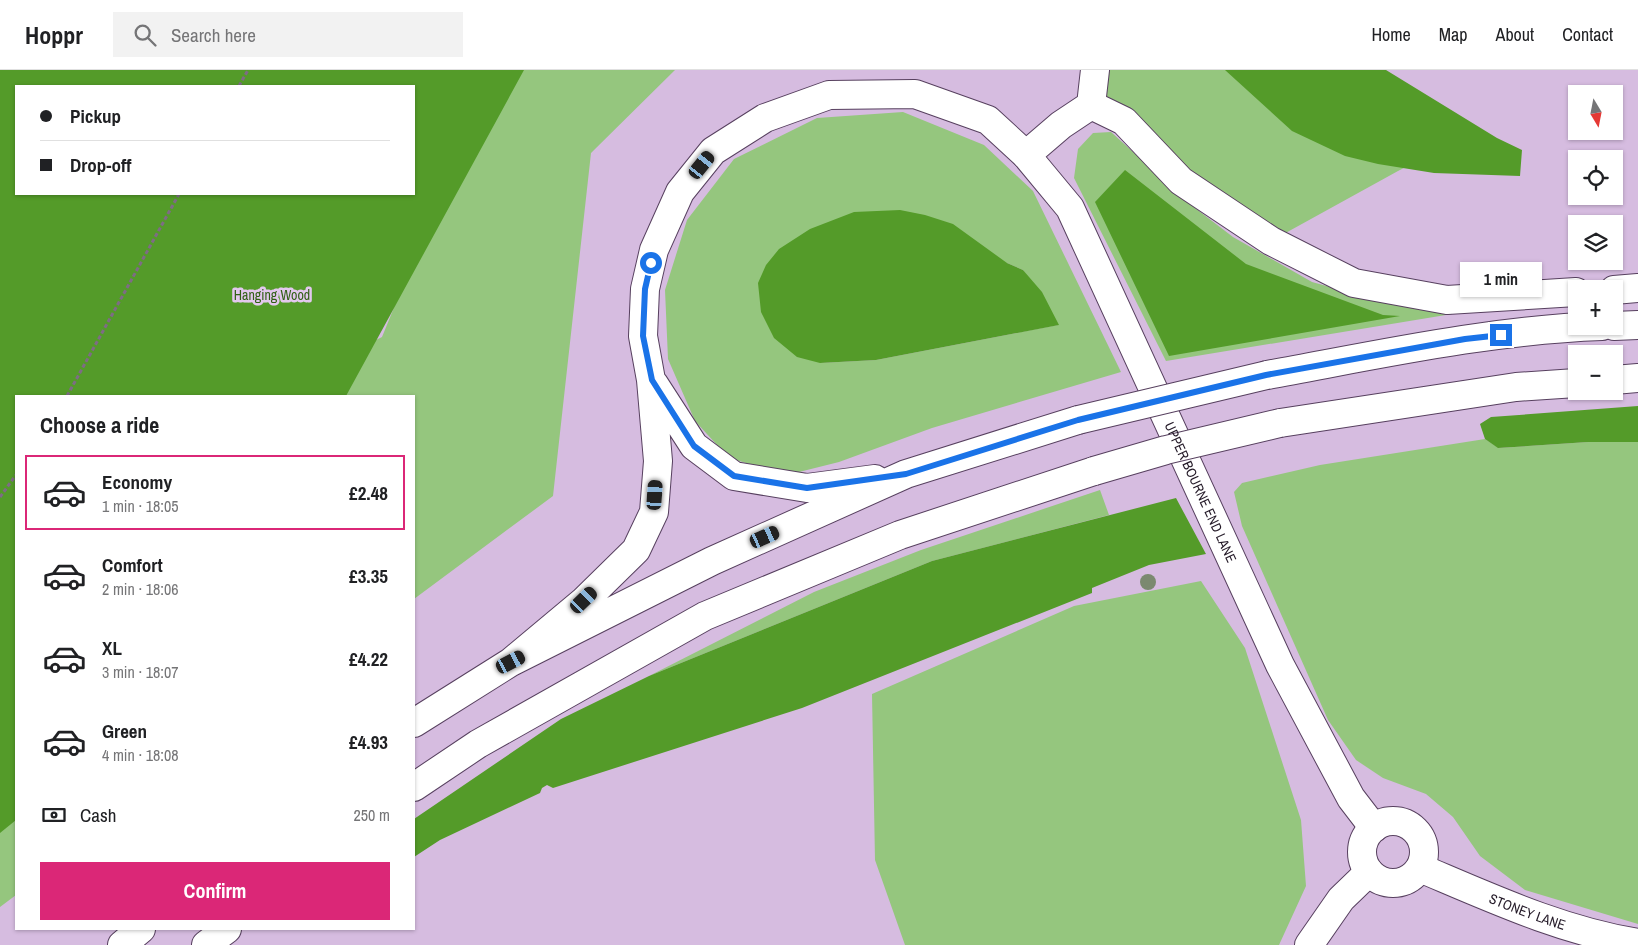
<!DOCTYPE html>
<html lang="en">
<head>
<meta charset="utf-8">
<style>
  :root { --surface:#fff; --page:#f2f2f2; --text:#202124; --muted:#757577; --line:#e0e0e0; --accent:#db2777 }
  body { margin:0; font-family:"Archivo Narrow",sans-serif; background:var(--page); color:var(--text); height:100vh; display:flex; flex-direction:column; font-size:19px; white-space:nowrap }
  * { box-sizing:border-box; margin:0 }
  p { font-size:16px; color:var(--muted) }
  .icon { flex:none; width:28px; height:28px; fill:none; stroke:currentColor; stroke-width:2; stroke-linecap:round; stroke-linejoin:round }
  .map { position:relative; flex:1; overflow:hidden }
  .details { position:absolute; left:15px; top:325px; width:400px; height:535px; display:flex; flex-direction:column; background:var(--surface); border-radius:0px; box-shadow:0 1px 4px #0004 }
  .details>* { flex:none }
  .hud { position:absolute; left:15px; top:15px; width:400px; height:110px; border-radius:0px; box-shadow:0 1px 4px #0004; display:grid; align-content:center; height:110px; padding:0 25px; background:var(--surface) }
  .needle { width:32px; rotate:170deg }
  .tools { position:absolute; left:1568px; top:15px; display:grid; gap:10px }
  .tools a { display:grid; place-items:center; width:55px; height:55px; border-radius:0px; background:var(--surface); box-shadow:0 1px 4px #0004; font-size:25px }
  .end { position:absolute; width:22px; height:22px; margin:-11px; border:6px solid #1a73e8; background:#fff; box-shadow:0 0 0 2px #fff }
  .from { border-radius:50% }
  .bubble { position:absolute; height:35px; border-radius:0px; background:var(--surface); box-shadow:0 1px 4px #0004; font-size:16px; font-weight:700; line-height:35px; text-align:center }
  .car { position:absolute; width:15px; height:30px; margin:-15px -8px; border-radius:6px; box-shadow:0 0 4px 1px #0007; background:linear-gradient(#222 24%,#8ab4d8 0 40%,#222 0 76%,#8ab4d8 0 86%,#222 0) }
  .hud b { display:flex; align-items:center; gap:18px; height:48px; font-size:19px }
  .hud b+b { border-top:1px solid var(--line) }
  .hud i { width:12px; height:12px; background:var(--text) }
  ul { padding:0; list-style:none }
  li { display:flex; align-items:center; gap:15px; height:75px; margin:0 10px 8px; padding:0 15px; border:2px solid transparent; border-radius:0px }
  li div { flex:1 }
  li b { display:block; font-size:19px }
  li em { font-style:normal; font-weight:700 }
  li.active { border-color:var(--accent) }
  li>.icon { width:45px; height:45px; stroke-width:1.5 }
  h2 { padding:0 25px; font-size:22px; line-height:60px }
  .pay { display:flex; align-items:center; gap:12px; height:55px; padding:0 25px; font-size:19px }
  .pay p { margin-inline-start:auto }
  .action { display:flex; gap:10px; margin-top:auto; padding:10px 25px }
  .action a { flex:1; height:58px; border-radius:0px; background:var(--accent); color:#fff; font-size:20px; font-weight:700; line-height:58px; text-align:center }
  header { display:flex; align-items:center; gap:30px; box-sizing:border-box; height:70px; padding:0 25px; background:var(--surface); border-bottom:1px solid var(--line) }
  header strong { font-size:24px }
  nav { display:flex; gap:28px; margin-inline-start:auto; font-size:18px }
  .search { width:350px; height:45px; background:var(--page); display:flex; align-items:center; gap:12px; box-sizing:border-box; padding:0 18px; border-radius:0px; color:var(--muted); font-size:19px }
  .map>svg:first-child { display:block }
</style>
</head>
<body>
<header>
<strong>Hoppr</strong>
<div class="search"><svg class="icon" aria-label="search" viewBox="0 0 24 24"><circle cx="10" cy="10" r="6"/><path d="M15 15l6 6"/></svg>Search here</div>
<nav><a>Home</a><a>Map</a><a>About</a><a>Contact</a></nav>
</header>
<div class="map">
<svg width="1638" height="875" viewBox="0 0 1638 875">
  <rect width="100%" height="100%" fill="#d6bce0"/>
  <!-- green -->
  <path fill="#95c67e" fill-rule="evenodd" d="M491,0H675L591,83L553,426L414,529V326H16L266,325L382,267Z
    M1094,0H1355L1459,70L1398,101L1271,171L1091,35Z
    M903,42L984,75L1033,121L1121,302L932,358L839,392L787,405L729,388L695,351L668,289L665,220L687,150L734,89L817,48ZM1007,193L1023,200L1058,255L876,290L820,293Z
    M1111,62L1195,138L1233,167L1312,212L1385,232L1458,243L1166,291L1074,108L1078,79L1093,63Z
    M1485,369L1499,378L1588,372H1638V854L1525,820L1480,786L1453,747L1426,724L1383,708L1356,690L1328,650L1242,456L1234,422L1242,413L1320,395Z
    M1100,420L1109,445L932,491L649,606L814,522L921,480Z
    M1201,511L1245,578L1301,750L1306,816L1279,875H905L875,790L872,624L1074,536Z
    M16,690V825L0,837V710Z"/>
  <!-- forest -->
  <path fill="#549b29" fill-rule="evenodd" d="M0,0H524L346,326H16V750L0,763ZM414,16V124H16V16Z
    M1225,0H1386L1497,68L1522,80L1520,106L1434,103L1378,94L1345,86L1292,61Z
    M1125,100L1246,194L1383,245L1400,246L1169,286L1095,132Z
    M900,140L925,145L953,154L1007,193L1023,200L1042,222L1059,255L876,290L820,293L797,287L774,268L761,242L758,213L766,195L779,179L810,159L854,142Z
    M1638,336V372H1588L1498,378L1485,369L1480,354L1491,347Z
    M1176,428L1206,484L1149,495L1092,518V523L802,638L553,718L547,715L542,718L540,723L440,770L414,787V749L561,649L649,606L932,491Z"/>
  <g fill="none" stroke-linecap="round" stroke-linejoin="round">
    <defs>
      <g id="minor">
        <path id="s1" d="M1095,0L1091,35L1061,55L1026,85L1070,138L1280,595L1351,728L1374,758"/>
        <path d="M1091,35L1124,51L1181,111L1271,171L1354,213L1447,230L1576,222"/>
        <path d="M1614,220L1638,218"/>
        <circle cx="1393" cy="782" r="31"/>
        <path id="s2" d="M1420,798C1491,828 1562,861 1638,873"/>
        <path d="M1309,875L1341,829L1369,802"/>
      </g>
      <path id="highway" d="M1614,256L1638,255
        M1267,305C1377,285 1489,260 1602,256
        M1614,310L1638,308
        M654,314L694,376L734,406L807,418L875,409
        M1280,353L1516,317L1576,313
        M511,592L584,531L636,480L654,442L658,391L651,310L643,266L645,219L654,180L680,122L713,81L765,48L829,25L915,24L988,50L1026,85
        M414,653L511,592L712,491L906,404L1078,350
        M414,717L478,674L705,546L900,465L1094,401
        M122,875L141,859
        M206,875L227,859"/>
    </defs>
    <!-- minor casing -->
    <use href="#minor" stroke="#57405f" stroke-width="30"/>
    <!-- highway casing -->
    <use href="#highway" stroke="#57405f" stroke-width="30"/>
    <!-- path -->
    <path stroke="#7e6c85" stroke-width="3" stroke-dasharray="4 2.5" stroke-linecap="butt" d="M239,16L248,0
      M67,326L179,124
      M0,427L16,405"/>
    <!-- minor -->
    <use href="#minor" stroke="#fff" stroke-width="28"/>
    <!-- highway -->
    <use href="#highway" stroke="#fff" stroke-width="28"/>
    <defs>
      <path id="highway-bridge" d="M1078,350L1267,305
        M1094,401L1166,380L1280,353"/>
    </defs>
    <!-- highway-bridge casing -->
    <use href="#highway-bridge" stroke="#57405f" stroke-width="30" stroke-linecap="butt"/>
    <!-- highway-bridge -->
    <use href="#highway-bridge" stroke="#fff" stroke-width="28"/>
  </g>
  <!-- trees -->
  <circle fill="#7b8970" cx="1148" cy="512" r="8"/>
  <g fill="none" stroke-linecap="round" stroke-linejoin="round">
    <!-- route -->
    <path stroke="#1a73e8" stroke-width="6" d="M651,193L645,219L643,266L652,310L694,376L734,406L807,418L906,404L1078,350L1266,305L1465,269L1501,265"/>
  </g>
  <g text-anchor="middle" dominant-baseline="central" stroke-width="5" stroke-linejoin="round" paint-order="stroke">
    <!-- park labels -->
    <g font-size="14" fill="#316015" stroke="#e3c8ee">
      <text x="272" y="225">Hanging Wood</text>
    </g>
    <!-- street labels -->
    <g font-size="14" fill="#241a28" stroke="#e3c8ee">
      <text stroke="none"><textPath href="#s1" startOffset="499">UPPER BOURNE END LANE</textPath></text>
      <text stroke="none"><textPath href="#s2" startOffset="116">STONEY LANE</textPath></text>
    </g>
  </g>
</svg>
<div class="tools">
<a><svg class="needle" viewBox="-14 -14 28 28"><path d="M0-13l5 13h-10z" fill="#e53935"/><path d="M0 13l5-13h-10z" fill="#757577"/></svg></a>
<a><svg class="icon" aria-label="locate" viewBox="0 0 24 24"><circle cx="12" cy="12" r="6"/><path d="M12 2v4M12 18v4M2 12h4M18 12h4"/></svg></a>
<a><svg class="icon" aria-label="layers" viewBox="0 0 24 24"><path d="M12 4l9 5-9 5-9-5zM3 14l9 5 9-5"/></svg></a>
<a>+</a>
<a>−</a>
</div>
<i class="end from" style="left:651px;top:193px"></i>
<i class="end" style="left:1501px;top:265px"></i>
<div class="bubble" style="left:1460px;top:192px;width:82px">1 min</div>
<i class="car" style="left:702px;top:95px;rotate:39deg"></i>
<i class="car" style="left:655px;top:425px;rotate:4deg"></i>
<i class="car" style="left:765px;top:467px;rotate:66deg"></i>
<i class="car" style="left:584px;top:530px;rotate:46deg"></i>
<i class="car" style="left:511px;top:592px;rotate:63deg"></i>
<div class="hud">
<b><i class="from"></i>Pickup</b>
<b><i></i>Drop-off</b>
</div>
<section class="details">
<h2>Choose a ride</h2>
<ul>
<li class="active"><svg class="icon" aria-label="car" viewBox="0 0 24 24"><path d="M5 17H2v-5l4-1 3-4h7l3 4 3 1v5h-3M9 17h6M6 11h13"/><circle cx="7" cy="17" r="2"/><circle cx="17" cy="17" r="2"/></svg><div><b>Economy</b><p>1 min · 18:05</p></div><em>£2.48</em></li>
<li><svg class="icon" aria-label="car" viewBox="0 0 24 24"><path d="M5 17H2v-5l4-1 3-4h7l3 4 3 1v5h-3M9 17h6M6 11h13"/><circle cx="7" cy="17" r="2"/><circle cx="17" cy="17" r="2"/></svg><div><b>Comfort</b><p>2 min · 18:06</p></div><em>£3.35</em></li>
<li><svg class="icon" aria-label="car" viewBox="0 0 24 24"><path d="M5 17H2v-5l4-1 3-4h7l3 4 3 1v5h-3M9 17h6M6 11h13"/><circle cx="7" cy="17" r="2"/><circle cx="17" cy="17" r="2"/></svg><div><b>XL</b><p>3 min · 18:07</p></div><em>£4.22</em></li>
<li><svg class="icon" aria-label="car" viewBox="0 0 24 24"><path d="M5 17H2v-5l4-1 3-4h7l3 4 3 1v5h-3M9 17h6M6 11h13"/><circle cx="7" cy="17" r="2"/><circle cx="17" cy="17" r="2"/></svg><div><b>Green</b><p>4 min · 18:08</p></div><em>£4.93</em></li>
</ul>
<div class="pay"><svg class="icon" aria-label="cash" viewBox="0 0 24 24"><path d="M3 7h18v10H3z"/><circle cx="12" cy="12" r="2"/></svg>Cash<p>250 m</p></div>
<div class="action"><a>Confirm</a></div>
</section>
</div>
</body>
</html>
